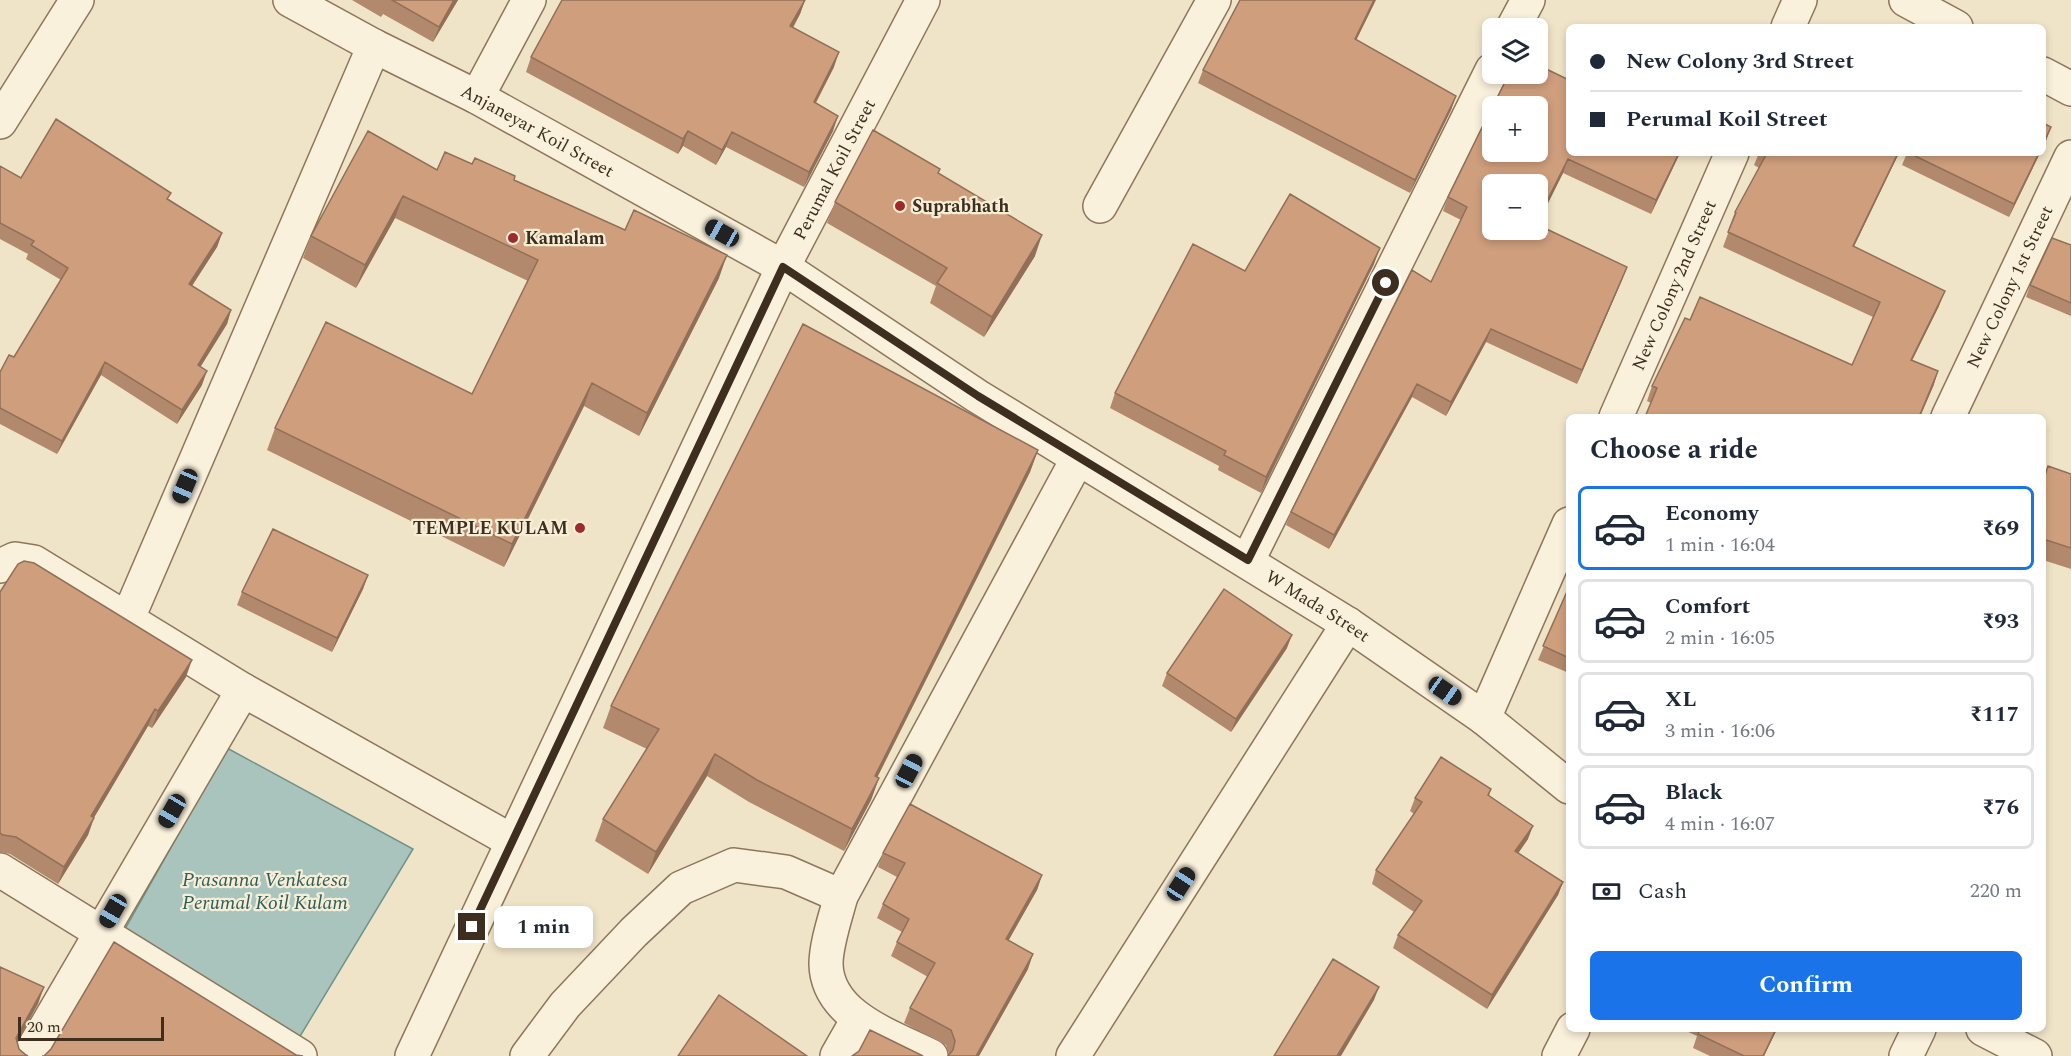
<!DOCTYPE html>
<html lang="en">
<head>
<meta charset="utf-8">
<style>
  :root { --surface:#fff; --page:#f6f6f7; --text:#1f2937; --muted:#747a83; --line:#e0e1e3; --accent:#1a73e8 }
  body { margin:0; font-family:Spectral,serif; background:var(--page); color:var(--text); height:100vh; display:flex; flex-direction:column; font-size:22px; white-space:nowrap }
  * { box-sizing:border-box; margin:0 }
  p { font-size:20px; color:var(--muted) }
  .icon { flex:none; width:33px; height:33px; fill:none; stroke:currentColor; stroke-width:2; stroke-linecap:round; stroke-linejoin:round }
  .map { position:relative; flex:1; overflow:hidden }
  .panel { position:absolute; left:1566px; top:414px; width:480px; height:618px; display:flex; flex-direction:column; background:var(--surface); border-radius:9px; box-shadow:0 3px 9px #0003 }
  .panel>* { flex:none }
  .top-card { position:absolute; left:1566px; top:24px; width:480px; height:132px; border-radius:9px; box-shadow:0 3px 9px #0003; display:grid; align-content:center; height:132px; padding:0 24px; background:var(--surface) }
  .controls { position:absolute; left:1482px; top:18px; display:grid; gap:12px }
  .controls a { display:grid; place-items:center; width:66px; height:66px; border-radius:9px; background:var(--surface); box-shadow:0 3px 9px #0003; font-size:30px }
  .scale { position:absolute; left:18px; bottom:15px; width:146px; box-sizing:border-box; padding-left:6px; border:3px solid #3d2e20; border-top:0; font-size:16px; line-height:21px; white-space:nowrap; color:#3d2e20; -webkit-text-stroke:4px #f7eed8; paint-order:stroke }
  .end { position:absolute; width:27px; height:27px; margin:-14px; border:8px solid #3d2e20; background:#fff; box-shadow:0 0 0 3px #fff }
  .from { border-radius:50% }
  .bubble { position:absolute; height:42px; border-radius:9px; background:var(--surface); box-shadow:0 3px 9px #0003; font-size:20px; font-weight:700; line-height:42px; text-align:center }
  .car { position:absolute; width:18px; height:36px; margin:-18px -9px; border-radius:8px; box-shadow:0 0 4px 2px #0007; background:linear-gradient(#222 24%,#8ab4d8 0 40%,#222 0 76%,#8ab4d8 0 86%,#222 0) }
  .top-card b { display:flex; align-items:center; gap:21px; height:57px; font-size:22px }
  .top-card b+b { border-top:2px solid var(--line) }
  .top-card i { width:15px; height:15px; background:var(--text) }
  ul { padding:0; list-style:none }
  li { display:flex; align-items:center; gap:18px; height:84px; margin:0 12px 9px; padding:0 12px; border:3px solid var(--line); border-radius:9px }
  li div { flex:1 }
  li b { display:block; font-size:22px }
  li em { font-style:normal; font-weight:700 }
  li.selected { border-color:var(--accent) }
  li>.icon { width:54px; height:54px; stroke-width:1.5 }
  h2 { padding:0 24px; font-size:27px; line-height:72px }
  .pay { display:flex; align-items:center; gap:15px; height:66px; padding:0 24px; font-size:22px }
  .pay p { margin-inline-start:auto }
  .action { display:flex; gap:12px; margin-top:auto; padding:12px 24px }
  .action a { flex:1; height:69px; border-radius:9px; background:var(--accent); color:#fff; font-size:24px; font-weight:700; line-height:69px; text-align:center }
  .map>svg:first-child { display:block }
</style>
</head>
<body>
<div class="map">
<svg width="2071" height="1056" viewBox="0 0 2071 1056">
  <rect width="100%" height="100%" fill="#f0e4c8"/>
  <!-- water -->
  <path fill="#a9c4bc" stroke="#6f938a" stroke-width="1.5" d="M227,748L413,849L299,1038L120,938Z"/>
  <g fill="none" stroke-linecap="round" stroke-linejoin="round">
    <defs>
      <g id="minor">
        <path id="s1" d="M290,0L374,46L477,97L783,267L977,396L1348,624L1484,718L1569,787"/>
        <path d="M1906,0L1956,27"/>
        <path d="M1788,27L1800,0"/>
        <path d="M1513,28L1528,0"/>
        <path d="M2043,74L2071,89"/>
        <path d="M477,97L529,0"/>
        <path d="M1100,206L1214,0"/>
        <path id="s2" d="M1616,417L1732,153"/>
        <path id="s3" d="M1948,417L2071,157"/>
        <path d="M1248,560L1492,70"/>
        <path d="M0,566L15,559L34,562L243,690L512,841"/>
        <path d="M128,618L374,46"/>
        <path d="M1484,718L1569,524"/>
        <path d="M0,870L300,1056"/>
        <path d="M1983,1029L2035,1056"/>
        <path d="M29,1056L243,690"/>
        <path id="s4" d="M412,1056L783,267L923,0"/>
        <path d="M527,1056L565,1005L634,932L681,888L734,865L786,872L841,896"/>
        <path d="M837,1056L858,1019"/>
        <path d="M931,1056C891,1036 827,1016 826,964C826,944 836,915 841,896L1078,458"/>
        <path d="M1073,1056L1348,624"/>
        <path d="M1559,1056L1573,1029"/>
        <path d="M1906,1056L1919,1029"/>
      </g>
      <path id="tertiary" d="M0,122L77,0"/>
    </defs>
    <!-- minor casing -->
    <use href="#minor" stroke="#8d765c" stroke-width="36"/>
    <!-- tertiary casing -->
    <use href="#tertiary" stroke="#8d765c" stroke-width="36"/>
    <!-- minor -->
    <use href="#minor" stroke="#faf1dc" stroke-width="33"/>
    <!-- tertiary -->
    <use href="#tertiary" stroke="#faf1dc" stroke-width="33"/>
  </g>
  <!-- wall -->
  <path fill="#b2896c" d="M352,0H458L433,42L383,14L381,17Z
    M805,0L800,14L793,28L834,67L816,103L833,131L804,187L726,147L716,165L683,146L678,154L526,72L531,57Z
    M1356,40L1456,96L1451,110L1410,193L1198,83L1203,70Z
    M1569,153H1680L1651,214L1563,173L1538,223V184L1492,230L1622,280L1577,384L1486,342L1446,416L1412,397L1329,549L1286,525L1291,512L1431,282L1461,220L1443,211L1448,197Z
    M1759,153H1899L1854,246L1939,306L1912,360L1938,371L1933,387L1651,403L1647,401L1652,386L1690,320L1852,365L1873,317L1723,247L1730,228H1729L1735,212L1759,168L1754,165Z
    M1907,153H2040L2009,217L1902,165Z
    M472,164L514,180L719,278L639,436L584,406L504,567L267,450L275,428L472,394L528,281L395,218L356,288L303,258L311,236L437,170Z
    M0,166L21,178L169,199L222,233L217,247L192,286L231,310L227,324L200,367L202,385L177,424L101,375L57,454L0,424V372L14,357L61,280L26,259L28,254L0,239Z
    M939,173L1035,256L984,337L930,303L936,286L827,223L835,202Z
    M2071,245V316L2026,297L2030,285Z
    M1374,264L1261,493L1218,470L1219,466L1110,408L1115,393L1245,271Z
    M1038,450L1030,472L877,777L879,778L871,800L844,851L749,802L707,776L648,874L595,841L603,819L647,749L603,728L611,706Z
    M2048,466L2071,474V569L2043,560V480Z
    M368,575L363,589L332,652L237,605L242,592Z
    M1569,587V673L1538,660Z
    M0,592L186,677L152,728L148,726L94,817L88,835L58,884L10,854L0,852Z
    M1287,648L1231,732L1162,686L1167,673Z
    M1491,789L1489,796L1528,839L1518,853L1563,882L1558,895L1487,1009L1393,948L1398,935L1414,912L1372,884L1376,870L1414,814L1410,811L1415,798Z
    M883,853L1042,875L1037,890L1008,940L1028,969L979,1056H948L949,1054L946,1045L904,1023L910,1008L928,977L891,956L897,942L902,932L877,918L883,904L897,877L878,867Z
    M1682,1029H1777L1764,1056H1710L1693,1048L1697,1036Z"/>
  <!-- shaded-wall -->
  <path fill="#916f58" d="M454,0H458L433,42L439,27Z
    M805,0L800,14L785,41L790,26Z
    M1374,0H1376L1350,53L1355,39Z
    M839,52L834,67L808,117L814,102Z
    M1456,96L1451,110L1410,193L1415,180Z
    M838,116L833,131L804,187L809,172Z
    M2051,127L2046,141L2043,148V144Z
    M688,131L683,146L678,154L683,139Z
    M732,132L726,147L716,165L722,150Z
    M1679,153H1680L1651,214L1656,200Z
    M1898,153H1899L1847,261L1853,246Z
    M2039,153H2040L2009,217L2014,204Z
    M1568,159L1563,173L1538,223V219Z
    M403,196L395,218L356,288L365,265Z
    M222,233L217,247L184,298L189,284Z
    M1042,235L1035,256L984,337L992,317Z
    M1380,248L1374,264L1261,493L1266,477Z
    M727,255L719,278L639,436L647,413Z
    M1627,267L1622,280L1577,384L1582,370Z
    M1945,291L1939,306L1905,375L1911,360Z
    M231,310L227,324L193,379L198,365Z
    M1491,329L1486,342L1446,416L1451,402Z
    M105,362L101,375L57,454L62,441Z
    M207,371L202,385L177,424L182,410Z
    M1938,371L1933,387L1920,417H1919Z
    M592,383L584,406L504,567L512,544Z
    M1417,384L1412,397L1329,549L1334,535Z
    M1038,450L1030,472L867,798L875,776Z
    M368,575L363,589L332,652L337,638Z
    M1292,635L1287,648L1231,732L1236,719Z
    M192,660L186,677L152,728L158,711Z
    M155,709L148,726L85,833L91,816Z
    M715,754L707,776L648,874L656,852Z
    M879,778L871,800L844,851L852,829Z
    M94,818L88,835L58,884L64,867Z
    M1533,826L1528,839L1510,865L1515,851Z
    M1042,875L1037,890L1001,954L1006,939Z
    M1563,882L1558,895L1487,1009L1492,995Z
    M1033,954L1028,969L979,1056H976Z
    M44,987L38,1004L10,1055L16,1038Z
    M1379,987L1374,1000L1341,1056H1337Z
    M1776,1029H1777L1764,1056H1763Z"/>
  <!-- building -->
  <path fill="#cf9f7d" stroke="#916f58" stroke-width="1.5" d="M392,0H454L439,27Z
    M562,0H805L790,26L839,52L814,102L838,116L809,172L732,132L722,150L688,131L683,139L531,57Z
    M1240,0H1374L1355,39L1456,96L1415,180L1203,70Z
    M1538,65L1569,80V153H1679L1656,200L1568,159L1538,219V184H1492V230H1538V225L1627,267L1582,370L1491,329L1451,402L1417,384L1334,535L1291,512L1412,270L1431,282L1467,207L1448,197L1492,107V152H1538V106H1493L1509,74H1538Z
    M56,119L171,193L167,199L222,233L189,284L231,310L198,365L207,371L182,410L105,362L62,441L0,408V372L9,355L14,357L68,268L31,245L34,241L0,223V166L21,178Z
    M2043,123L2051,127L2043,144Z
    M873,130L940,169L938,173L1042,235L992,317L937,283L947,268L835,202Z
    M368,131L437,170L445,152L472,164L475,158L515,176L514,180L625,230L634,210L727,255L647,413L592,383L512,544L275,428L326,322L472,394L538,260L403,196L365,265L311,236Z
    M1766,153H1898L1853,246L1945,291L1911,360L1938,371L1919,417H1645L1657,388L1652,386L1685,318L1690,320L1700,297L1852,365L1880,302L1728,232L1736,213L1735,212L1767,153Z
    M1909,153H2039L2014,204Z
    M1290,194L1380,248L1266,477L1224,455L1226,451L1115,393L1193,244L1245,271Z
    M2052,238L2071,245V303L2030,285Z
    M803,324L1038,450L875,776L879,778L852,829L757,780L715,754L656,852L603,819L659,729L611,706Z
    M2048,466L2071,474V548L2043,539V482Z
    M273,529L368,575L337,638L242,592Z
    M24,561L34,563L192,660L158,711L155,709L91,816L94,818L64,867L16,837L3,835L0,833V592L18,564Z
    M1569,587V658L1543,646Z
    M1224,589L1292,635L1236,719L1167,673Z
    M1441,757L1491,789L1488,795L1533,826L1515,851L1563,882L1492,995L1398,935L1422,901L1376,870L1422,802L1415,798Z
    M910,804L1042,875L1006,939L1033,954L976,1056H948L953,1050L955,1041L951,1030L910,1008L935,963L897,942L909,919L883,904L905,863L883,853Z
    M114,942L296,1055L303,1056H42H44L51,1049Z
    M1333,959L1379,987L1337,1056H1274Z
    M0,967L44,987L16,1038L19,1049L26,1055L28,1056H0Z
    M719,995L807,1056H678Z
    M1700,1029H1776L1763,1056H1744L1698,1034Z
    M870,1030L923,1056H852L859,1051Z"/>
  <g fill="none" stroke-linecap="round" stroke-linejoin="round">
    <!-- route -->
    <path stroke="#3d2e20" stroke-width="8" d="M472,927L783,267L978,396L1248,560L1386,283"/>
  </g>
  <!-- markers -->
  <g fill="#9e2a2b" stroke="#f7eed8" stroke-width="2">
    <circle cx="900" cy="206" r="6"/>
    <circle cx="513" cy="238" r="6"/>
    <circle cx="580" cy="528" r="6"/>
  </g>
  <g text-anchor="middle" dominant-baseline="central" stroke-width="4.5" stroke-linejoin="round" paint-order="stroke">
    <!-- street labels -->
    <g font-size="18" fill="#3d2e20" stroke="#f7eed8">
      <text stroke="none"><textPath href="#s1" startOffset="280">Anjaneyar Koil Street</textPath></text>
      <text stroke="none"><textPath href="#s4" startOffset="982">Perumal Koil Street</textPath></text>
      <text stroke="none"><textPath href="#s2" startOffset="144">New Colony 2nd Street</textPath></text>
      <text stroke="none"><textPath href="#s3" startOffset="144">New Colony 1st Street</textPath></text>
      <text stroke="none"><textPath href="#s1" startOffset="1194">W Mada Street</textPath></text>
    </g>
    <!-- poi labels -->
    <g font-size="18" font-weight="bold" fill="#3d2e20" stroke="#f7eed8" text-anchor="start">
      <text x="912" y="206">Suprabhath</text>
      <text x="525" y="238">Kamalam</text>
      <text x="568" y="528" text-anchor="end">TEMPLE KULAM</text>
    </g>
    <!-- water labels -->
    <g font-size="20" font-style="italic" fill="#2f5d5a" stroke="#f7eed8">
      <text x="265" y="880">Prasanna Venkatesa<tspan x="265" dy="23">Perumal Koil Kulam</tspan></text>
    </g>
  </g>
</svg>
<div class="controls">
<a><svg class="icon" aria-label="layers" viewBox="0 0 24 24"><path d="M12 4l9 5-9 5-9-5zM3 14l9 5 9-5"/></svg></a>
<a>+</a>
<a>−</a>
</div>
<div class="scale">20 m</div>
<i class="end from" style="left:1386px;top:283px"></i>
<i class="end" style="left:472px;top:927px"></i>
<div class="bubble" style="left:494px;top:906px;width:99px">1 min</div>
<i class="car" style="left:722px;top:233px;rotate:299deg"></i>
<i class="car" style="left:185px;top:486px;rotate:203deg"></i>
<i class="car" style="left:1445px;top:691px;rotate:125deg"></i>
<i class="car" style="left:909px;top:771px;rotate:28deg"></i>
<i class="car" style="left:172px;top:811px;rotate:210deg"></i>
<i class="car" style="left:1181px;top:884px;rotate:33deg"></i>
<i class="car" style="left:113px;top:911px;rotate:210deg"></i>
<div class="top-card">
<b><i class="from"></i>New Colony 3rd Street</b>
<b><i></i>Perumal Koil Street</b>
</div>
<section class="panel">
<h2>Choose a ride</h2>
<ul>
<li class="selected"><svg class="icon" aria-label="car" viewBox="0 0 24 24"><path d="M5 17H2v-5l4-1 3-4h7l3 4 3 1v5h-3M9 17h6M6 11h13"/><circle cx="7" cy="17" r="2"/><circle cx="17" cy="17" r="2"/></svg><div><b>Economy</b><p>1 min · 16:04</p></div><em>₹69</em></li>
<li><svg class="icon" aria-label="car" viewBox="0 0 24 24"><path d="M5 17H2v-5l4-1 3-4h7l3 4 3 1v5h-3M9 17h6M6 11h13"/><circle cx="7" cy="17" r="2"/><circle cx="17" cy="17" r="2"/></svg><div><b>Comfort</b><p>2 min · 16:05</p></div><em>₹93</em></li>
<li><svg class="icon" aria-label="car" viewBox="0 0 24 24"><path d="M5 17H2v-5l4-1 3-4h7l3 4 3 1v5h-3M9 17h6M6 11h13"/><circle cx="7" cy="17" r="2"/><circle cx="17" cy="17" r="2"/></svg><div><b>XL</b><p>3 min · 16:06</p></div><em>₹117</em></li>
<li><svg class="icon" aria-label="car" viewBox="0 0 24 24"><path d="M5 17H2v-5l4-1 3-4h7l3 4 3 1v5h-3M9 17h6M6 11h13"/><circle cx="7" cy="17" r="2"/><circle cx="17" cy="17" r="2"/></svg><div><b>Black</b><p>4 min · 16:07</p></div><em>₹76</em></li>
</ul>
<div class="pay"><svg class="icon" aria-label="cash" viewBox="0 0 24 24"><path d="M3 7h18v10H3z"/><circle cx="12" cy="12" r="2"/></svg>Cash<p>220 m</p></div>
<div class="action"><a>Confirm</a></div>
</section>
</div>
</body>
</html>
